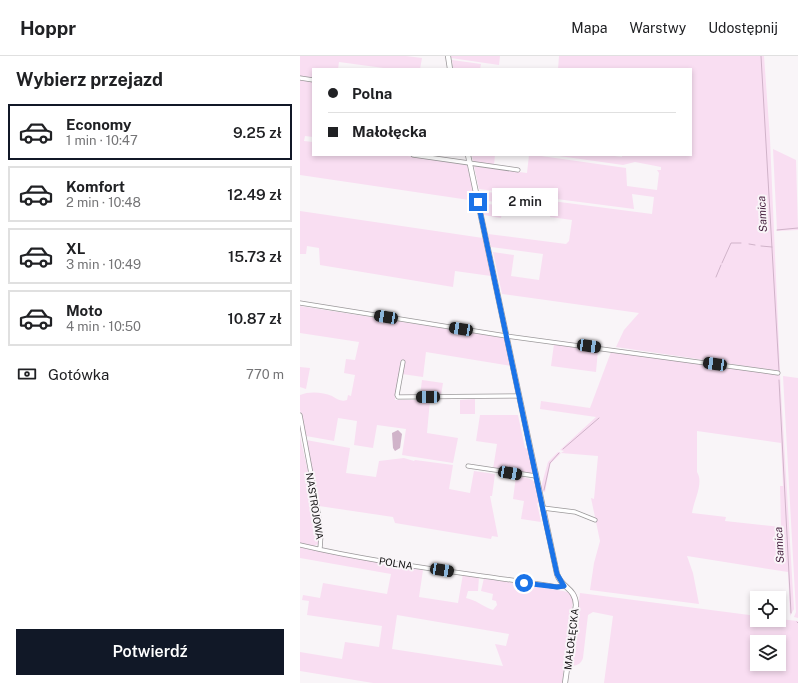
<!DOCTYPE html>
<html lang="pl">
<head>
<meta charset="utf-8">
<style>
  :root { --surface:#fff; --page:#f6f6f6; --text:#202124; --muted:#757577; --line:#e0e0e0; --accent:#111827 }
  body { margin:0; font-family:"Public Sans",sans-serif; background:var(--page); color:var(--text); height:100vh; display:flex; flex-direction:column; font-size:15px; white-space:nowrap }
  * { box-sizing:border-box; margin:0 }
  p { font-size:13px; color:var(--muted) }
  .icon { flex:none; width:22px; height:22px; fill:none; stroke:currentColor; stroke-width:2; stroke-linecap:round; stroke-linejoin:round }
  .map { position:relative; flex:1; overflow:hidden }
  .sheet { display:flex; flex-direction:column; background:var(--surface); width:300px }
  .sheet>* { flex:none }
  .top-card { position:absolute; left:12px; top:12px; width:380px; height:88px; border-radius:0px; box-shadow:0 2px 6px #0003; display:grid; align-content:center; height:88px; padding:0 16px; background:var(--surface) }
  .fabs { position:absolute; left:450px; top:535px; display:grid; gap:8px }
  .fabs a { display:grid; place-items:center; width:36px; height:36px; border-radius:0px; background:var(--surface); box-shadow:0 2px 6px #0003; font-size:20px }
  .end { position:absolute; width:18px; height:18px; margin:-9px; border:5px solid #1a73e8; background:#fff; box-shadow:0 0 0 2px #fff }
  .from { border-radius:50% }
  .bubble { position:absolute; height:28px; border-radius:0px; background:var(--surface); box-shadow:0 2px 6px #0003; font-size:13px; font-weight:600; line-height:28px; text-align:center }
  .car { position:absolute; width:12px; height:24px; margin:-12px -6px; border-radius:5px; box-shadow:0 0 3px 1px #0007; background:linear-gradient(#222 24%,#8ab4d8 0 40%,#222 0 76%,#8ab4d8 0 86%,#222 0) }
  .top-card b { display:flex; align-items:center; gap:14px; height:38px; font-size:15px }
  .top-card b+b { border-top:1px solid var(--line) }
  .top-card i { width:10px; height:10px; background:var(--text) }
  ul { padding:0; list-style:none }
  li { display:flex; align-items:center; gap:12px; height:56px; margin:0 8px 6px; padding:0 8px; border:2px solid var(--line); border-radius:0px }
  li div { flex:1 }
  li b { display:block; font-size:15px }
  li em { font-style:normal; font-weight:600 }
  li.on { border-color:var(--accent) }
  li>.icon { width:36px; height:36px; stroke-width:1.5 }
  h2 { padding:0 16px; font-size:18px; line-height:48px }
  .pay { display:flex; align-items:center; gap:10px; height:44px; padding:0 16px; font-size:15px }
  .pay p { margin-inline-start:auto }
  .button { display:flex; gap:8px; margin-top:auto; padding:8px 16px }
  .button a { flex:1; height:46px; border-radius:0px; background:var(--accent); color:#fff; font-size:16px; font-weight:600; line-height:46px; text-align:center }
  header { display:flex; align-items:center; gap:24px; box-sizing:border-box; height:56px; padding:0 20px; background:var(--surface); border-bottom:1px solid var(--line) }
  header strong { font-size:19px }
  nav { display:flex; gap:22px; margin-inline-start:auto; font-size:14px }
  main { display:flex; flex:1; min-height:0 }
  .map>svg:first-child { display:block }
</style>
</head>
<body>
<header>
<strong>Hoppr</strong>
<nav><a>Mapa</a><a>Warstwy</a><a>Udostępnij</a></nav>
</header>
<main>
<section class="sheet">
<h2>Wybierz przejazd</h2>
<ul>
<li class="on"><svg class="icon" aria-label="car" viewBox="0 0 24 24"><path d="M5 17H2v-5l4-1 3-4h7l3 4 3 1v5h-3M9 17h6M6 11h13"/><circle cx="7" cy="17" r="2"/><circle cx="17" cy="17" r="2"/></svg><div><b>Economy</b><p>1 min · 10:47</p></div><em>9.25 zł</em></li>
<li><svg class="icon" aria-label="car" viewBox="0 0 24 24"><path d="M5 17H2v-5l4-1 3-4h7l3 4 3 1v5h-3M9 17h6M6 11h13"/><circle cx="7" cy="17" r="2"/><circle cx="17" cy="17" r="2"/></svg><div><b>Komfort</b><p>2 min · 10:48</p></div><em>12.49 zł</em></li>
<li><svg class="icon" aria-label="car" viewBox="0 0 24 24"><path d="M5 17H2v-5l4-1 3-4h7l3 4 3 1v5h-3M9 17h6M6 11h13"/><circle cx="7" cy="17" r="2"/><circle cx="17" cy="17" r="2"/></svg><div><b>XL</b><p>3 min · 10:49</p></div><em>15.73 zł</em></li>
<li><svg class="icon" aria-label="car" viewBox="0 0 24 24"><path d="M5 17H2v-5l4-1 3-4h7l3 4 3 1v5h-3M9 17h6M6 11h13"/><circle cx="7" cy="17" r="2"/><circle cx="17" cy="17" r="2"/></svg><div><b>Moto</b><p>4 min · 10:50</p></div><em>10.87 zł</em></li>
</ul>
<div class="pay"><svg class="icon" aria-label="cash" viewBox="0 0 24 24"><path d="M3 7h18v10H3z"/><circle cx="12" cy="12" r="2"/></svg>Gotówka<p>770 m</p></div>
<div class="button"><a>Potwierdź</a></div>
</section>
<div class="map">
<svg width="498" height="627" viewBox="0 0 498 627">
  <rect width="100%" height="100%" fill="#f9f5f8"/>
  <!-- green -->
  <path fill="#f9def2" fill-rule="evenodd" d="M0,0H106L122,2L120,13H91L39,6L38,13H13V22L0,20Z
    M151,0H200L199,9L151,2Z
    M259,0H464L470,83L480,315L316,291L324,274L339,257L202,238L193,196L214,199L211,220L239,224L243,198L191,191L188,178L266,188L269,185L272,164L250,161L252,145L352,158L354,141L332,138L334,153L179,133L174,110L227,117L229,99H234L326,112L327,130L357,134L359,117L357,114H361V111L335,106L323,109L252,99H307L322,101V99H391V13H258Z
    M152,4L181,8L180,13H153Z
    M0,24L13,26V81L5,80L4,85L13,86V99H101L167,109L176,145L0,119Z
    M473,93L496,104L498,174L477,175Z
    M172,99H195L194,109L173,106Z
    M179,135L204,138L203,147L181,144Z
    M181,147L203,150L201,162L184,159Z
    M0,155L183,182L191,220L155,215L153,231L20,209L19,192L7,190L6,198H0Z
    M0,250L205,282L211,310L126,296L123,321L102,318L104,304H101L95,344H130L127,377L158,382L153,407L102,399L106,373L77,369L73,392L54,389L57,365L38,362L34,385L6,380L0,354V339C9,335 23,336 32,340C37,343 41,346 47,344L48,339L51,340L55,319L44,317L46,303L55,304L59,286L0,277Z
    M254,288L298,294L296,316L251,310Z
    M311,296L480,319L494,553L490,560L488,516L387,500L393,517L399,548L290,534L294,507L300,485L291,442L294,443L298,400L261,397L250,408L245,436L241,435V431L248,406L258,396L261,397L264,395L260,394L296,361L240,353L241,345L290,352ZM397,375L481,387L483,430H480L481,471L425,465L426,461L392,457C394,444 404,427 397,416Z
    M0,311L10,312L6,333L0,331Z
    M483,320L498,322V562L494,561L496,556Z
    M122,324L143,327L141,339L120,340Z
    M175,343V358H160V344Z
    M180,359H218L225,392L228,393L233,414L230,418L193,413L197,388L176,385Z
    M0,381L15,445L20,487L14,490L0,487Z
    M6,384L50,392L46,417L76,421L79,405L104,402L114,405L115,404L153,409L149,433L170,437L174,415L195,418L192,440H190L198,481L192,480L191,483L95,467L93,461L19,450Z
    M216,420C240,423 235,426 240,448L237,447L241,466L221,463L224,445L213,443Z
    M0,491L123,514L119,541L158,547L163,518L179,521L178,535H168L166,542C176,544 182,550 193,554L197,549L196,545L192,544L193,538L181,535L184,522L263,535L271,537L273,545L262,627H73L0,615V596L42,603L45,586L79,591L82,570L7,559L9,545L2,544L3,539L20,542L23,527L87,538L91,518L0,502ZM97,559L209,578L206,590L195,588L203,610L92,593Z
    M280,537L457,560V564H479V563L498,565V627H304L313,560L293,556L288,559L283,602C281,608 277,610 270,610ZM457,586H479V608H457Z"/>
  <!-- water -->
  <path fill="#d0b3c9" d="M98,374L102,378L100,392L95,395L93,392L92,377Z"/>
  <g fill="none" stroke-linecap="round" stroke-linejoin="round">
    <!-- stream -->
    <path stroke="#d0b3c9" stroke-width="1" d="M461,0L479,315
      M477,174L498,172
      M449,188L455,189
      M461,190L472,191
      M422,207L431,187H441
      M416,221L421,209
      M479,324L491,557
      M263,393L299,362
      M244,434L250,407L259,397
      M497,566L498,567"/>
    <defs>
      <path id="minor" d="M0,22L13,24
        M113,99L218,114
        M0,247L206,280L478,317
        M103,306L97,339L98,341L219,340
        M0,359L18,455L21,478L20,493
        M168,410L236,420
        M243,452L275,456L295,464
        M0,489C84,509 171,517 257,531L264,530"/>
      <path id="tertiary" d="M148,0L150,13
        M168,99L257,518C262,533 275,531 276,549L265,627"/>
    </defs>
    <!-- minor casing -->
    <use href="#minor" stroke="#9c999b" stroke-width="5"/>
    <!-- tertiary casing -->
    <use href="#tertiary" stroke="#9c999b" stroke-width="6"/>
    <!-- minor -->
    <use href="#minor" stroke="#fff" stroke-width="3.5"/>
    <!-- tertiary -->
    <use href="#tertiary" stroke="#fff" stroke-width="4.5"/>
  </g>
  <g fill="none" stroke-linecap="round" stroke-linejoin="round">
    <!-- route -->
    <path stroke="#1a73e8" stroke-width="5" d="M178,146L246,468L257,518L264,530L257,531L224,527"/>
  </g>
  <g text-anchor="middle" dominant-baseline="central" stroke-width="4" stroke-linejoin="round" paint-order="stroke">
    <!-- street labels -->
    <g font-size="10" fill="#131213" stroke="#f9f5f8">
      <text transform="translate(15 450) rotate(81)">NASTROJOWA</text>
      <text transform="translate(96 507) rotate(9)">POLNA</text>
      <text transform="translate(271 583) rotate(-83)">MAŁOŁĘCKA</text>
    </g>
    <!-- water labels -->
    <g font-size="11" font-style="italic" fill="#441e3d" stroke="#f9f5f8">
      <text transform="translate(462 158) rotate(-93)">Samica</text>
      <text transform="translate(479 489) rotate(-93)">Samica</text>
    </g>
  </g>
</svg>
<div class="fabs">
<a><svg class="icon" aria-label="locate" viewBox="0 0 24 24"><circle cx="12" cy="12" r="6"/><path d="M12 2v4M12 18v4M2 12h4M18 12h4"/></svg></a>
<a><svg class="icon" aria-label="layers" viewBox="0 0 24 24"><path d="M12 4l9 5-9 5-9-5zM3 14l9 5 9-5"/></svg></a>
</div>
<i class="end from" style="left:224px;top:527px"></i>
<i class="end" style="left:178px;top:146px"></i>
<div class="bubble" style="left:192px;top:132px;width:66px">2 min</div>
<i class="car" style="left:86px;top:261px;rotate:279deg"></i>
<i class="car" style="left:161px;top:273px;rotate:279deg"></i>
<i class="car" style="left:289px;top:290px;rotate:98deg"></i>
<i class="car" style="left:415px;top:308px;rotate:278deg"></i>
<i class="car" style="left:128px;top:341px;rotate:269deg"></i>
<i class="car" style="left:210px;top:417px;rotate:100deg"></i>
<i class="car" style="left:142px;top:514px;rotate:99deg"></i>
<div class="top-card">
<b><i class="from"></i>Polna</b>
<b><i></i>Małołęcka</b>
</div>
</div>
</main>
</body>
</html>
